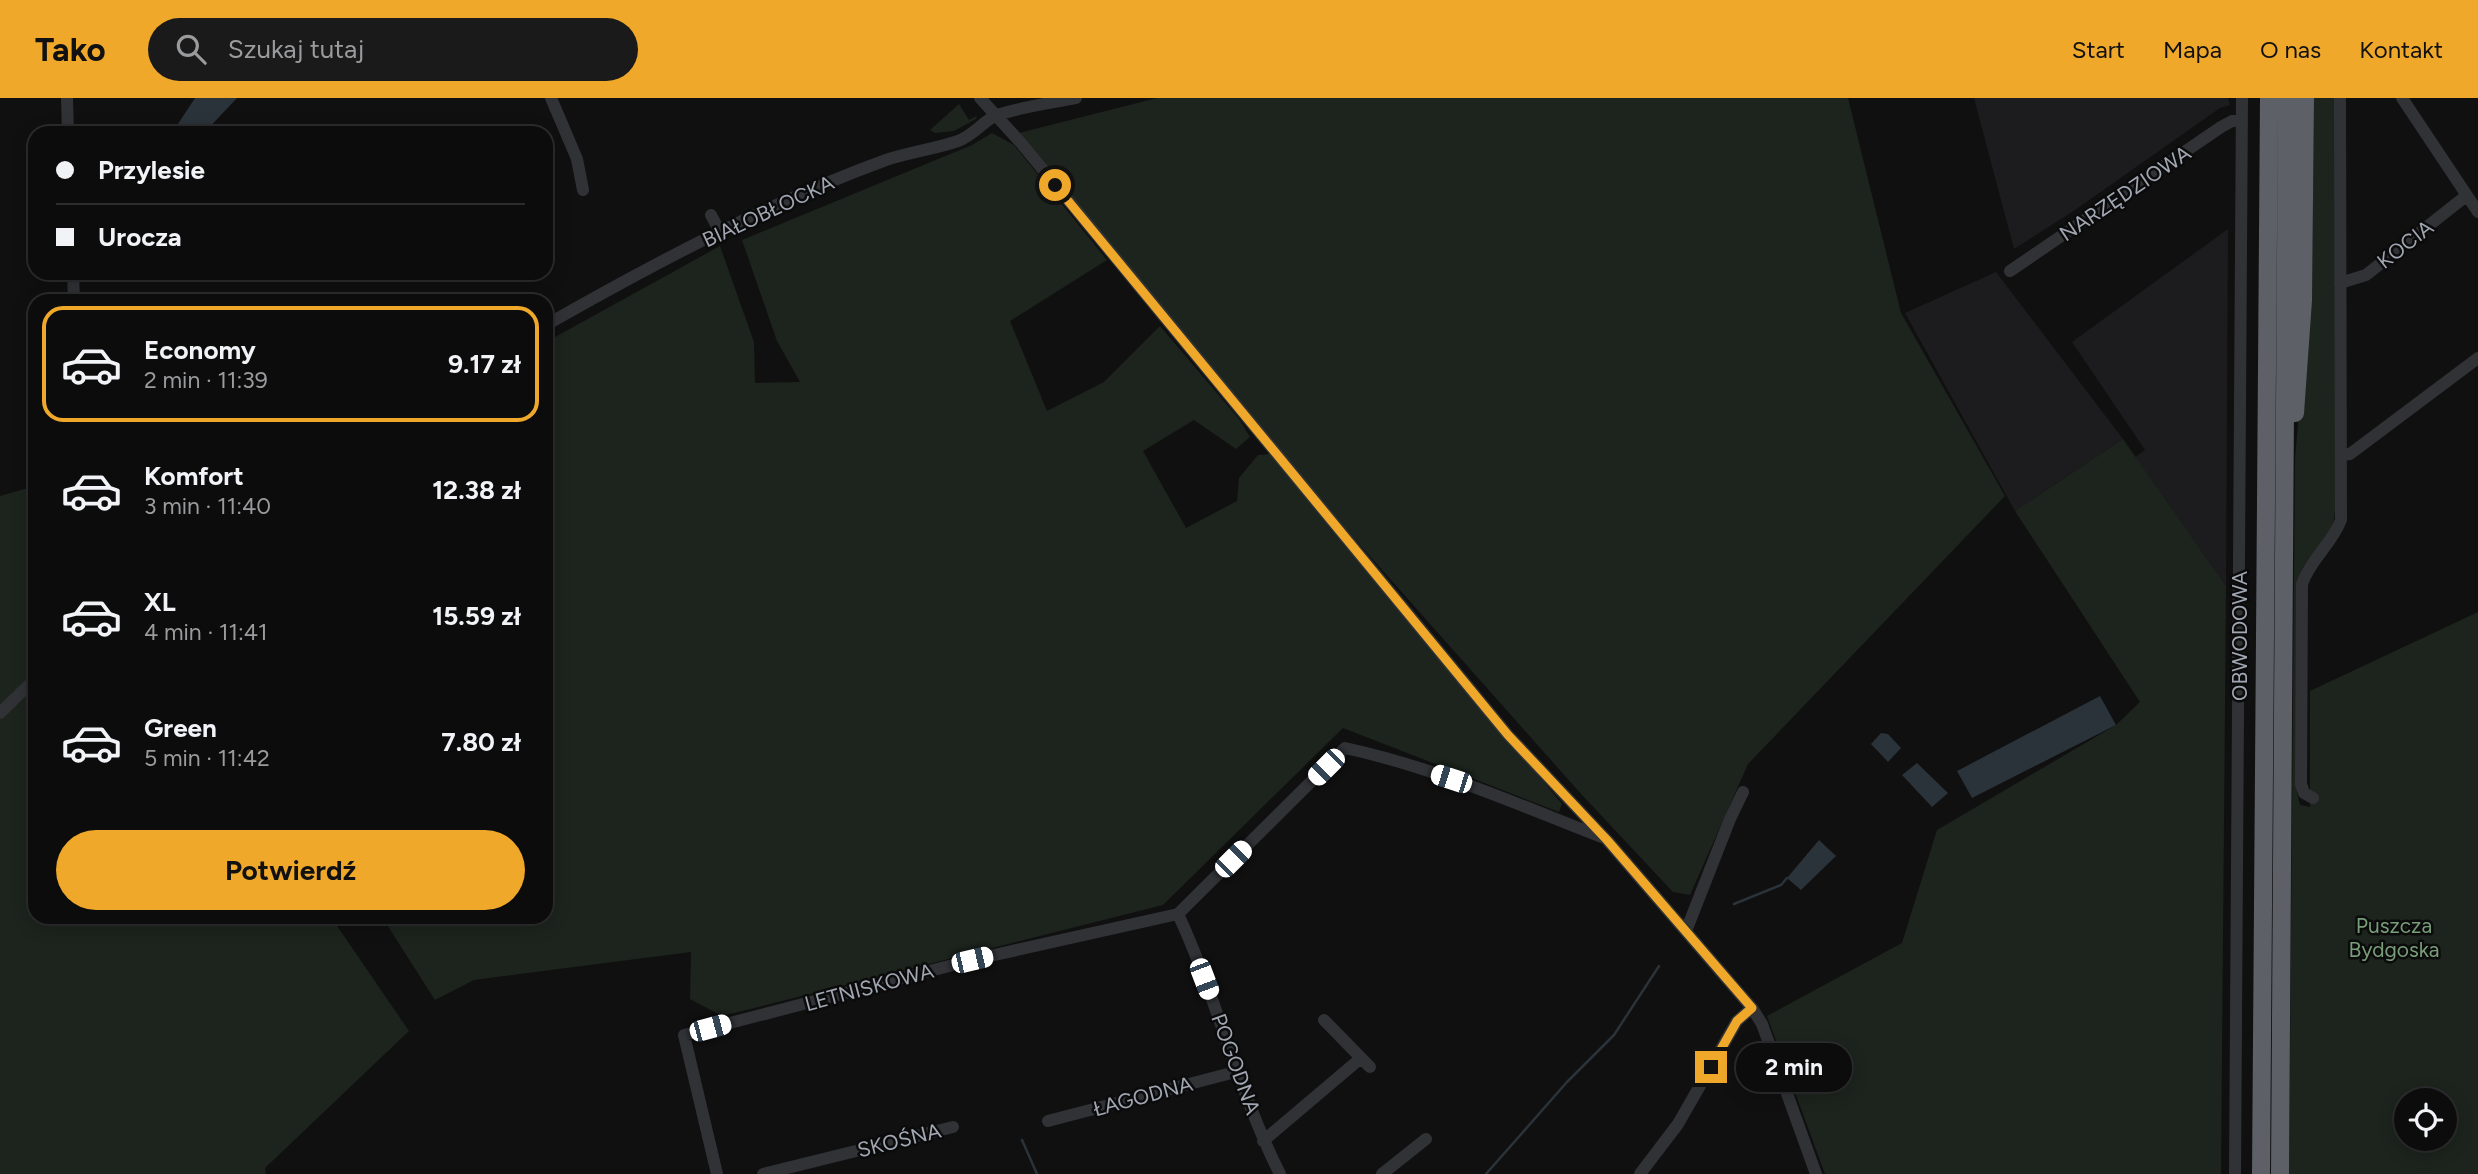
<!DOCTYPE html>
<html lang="pl">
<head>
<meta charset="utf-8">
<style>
  :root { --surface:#0c0c0d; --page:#1a1a1b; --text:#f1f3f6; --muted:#9a9b9d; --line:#2c2c2e; --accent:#efa82a }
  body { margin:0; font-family:Figtree,sans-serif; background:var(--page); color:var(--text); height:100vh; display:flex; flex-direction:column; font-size:26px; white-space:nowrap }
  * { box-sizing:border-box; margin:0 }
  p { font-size:23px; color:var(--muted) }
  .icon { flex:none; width:38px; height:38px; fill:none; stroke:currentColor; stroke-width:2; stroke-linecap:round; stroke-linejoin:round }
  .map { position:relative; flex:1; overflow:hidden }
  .drawer { position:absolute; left:28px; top:196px; width:525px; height:630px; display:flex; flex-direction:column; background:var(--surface); border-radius:21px; box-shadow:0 4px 18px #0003,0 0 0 2px var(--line) }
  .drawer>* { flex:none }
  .guide { position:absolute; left:28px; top:28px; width:525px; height:154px; border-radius:21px; box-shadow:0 4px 18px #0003,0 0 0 2px var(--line); display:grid; align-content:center; height:154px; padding:0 28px; background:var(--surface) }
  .tools { position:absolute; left:2394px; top:990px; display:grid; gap:14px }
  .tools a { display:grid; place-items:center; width:63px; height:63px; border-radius:50%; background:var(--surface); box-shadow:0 4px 18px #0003,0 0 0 2px var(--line); font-size:35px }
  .end { position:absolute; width:32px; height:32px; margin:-16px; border:9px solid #efa82a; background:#111; box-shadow:0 0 0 4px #111 }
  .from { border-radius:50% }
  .bubble { position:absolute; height:49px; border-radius:24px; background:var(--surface); box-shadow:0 4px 18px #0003,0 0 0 2px var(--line); font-size:23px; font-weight:700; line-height:49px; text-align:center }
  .car { position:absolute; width:21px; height:42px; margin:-21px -10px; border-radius:9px; box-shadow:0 0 5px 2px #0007; background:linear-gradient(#fff 24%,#345 0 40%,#fff 0 76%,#345 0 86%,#fff 0) }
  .guide b { display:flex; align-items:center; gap:24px; height:66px; font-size:26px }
  .guide b+b { border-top:2px solid var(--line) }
  .guide i { width:18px; height:18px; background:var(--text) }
  ul { padding:12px 0 0; list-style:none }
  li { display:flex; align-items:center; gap:21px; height:116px; margin:0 14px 10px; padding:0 14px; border:4px solid transparent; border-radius:21px }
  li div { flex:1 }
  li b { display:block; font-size:26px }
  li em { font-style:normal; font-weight:700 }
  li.selected { border-color:var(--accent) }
  li>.icon { width:63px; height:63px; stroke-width:1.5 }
  .primary-button { display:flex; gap:14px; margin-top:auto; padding:14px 28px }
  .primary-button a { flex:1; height:80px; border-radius:42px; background:var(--accent); color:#111; font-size:28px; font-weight:700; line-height:80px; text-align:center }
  header { display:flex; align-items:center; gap:42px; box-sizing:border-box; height:98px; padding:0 35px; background:var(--accent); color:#111 }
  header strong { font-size:33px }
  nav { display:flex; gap:38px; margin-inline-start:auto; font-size:24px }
  .search { width:490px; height:63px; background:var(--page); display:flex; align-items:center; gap:18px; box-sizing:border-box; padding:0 24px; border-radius:38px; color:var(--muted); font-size:26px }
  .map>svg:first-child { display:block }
</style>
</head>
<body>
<header>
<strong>Tako</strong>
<div class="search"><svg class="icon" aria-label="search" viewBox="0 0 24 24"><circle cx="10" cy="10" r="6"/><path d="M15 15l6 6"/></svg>Szukaj tutaj</div>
<nav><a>Start</a><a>Mapa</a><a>O nas</a><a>Kontakt</a></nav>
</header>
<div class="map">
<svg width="2478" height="1076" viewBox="0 0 2478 1076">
  <rect width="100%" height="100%" fill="#101011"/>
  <!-- built -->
  <path fill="#1c1c1e" d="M1974,0H2228L2230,7L2220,10L2075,112L2014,151Z
    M2228,131L2226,488L2135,359L2145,352L2072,244Z
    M1996,174L2123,341L2015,413L1905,215Z"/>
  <!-- green -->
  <path fill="#1c241d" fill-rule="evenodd" d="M1157,0H1848L1901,215L2005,398L1748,666L1690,797L1673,794L1582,697L1312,393L1307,397L1562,706L1559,714L1343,630L1163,807L722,918L690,901L691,854L474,882L435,902L382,819H546V244L720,148L754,244L755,285L800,284L777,243L742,142L972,47L992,35L1014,47L1107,162L1010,223L1047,313L1104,284L1160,228L1239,321L1250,339L1236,351L1194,322L1143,353L1186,430L1237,403L1239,380L1258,357L1270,356L1019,35Z
    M2314,0H2337L2335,413C2333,443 2311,450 2299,477L2297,694L2300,707L2310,709V593L2478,514V1076H2289L2295,360L2312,176ZM2406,1003H2445V1041H2406Z
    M959,6L969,22L977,18L976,21L954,33L935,35L930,32Z
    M2123,341L2226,488L2221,1076H1825L1767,918L1902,845L1937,732L2116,627L2140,604L2015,413Z
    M28,390L35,401V819H331L409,933L265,1070L266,1076H0V398Z"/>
  <!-- water -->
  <path fill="#2a3339" d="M195,0H237L204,35H172Z
    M2100,598L2116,627L1972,700L1957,673Z
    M1881,635L1888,636L1901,650L1888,664L1871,646Z
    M1917,665L1948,695L1932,709L1902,677Z
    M1819,742L1836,758L1801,792L1787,780Z"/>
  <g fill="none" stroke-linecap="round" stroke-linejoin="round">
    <!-- stream -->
    <path stroke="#2a3339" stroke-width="2.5" d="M1734,806L1781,787L1787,780
      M1022,1042L1037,1076
      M1486,1076L1567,984L1614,937L1659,868"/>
    <!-- minor -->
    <path stroke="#313236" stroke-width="12" d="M67,0L68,35
      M551,0L577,61L583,92
      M980,0L1021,45L1508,637L1607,742L1752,910L1762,926L1816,1076
      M2402,0L2478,114
      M711,117L720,134
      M2010,173L2221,29L2232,23L2242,22
      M73,175L74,203
      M2340,185L2366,177L2466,98
      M546,227C655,165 768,105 886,62C910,54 935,51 958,43C972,38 981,26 993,19C1007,11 1058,4 1076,0
      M2342,357L2350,356L2478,260
      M0,615L35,581
      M2313,700L2304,695L2301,686L2302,486C2310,462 2332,446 2341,422L2340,0
      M1178,816L1345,650C1434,669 1519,707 1604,740
      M1178,816C1217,900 1238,993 1280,1076
      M1686,833L1730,721L1743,694
      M1324,922L1370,969
      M1048,1023L1239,973
      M1263,1043L1361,960
      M717,1076L684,937L972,862L1178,816
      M763,1076L953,1029
      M1382,1076L1426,1041
      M1640,1076L1678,1026L1737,923L1752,910
      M2235,1076L2242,0"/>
    <!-- highway -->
    <path stroke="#5d6067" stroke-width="18" d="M2295,315L2303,202L2305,0
      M2261,1076L2269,0
      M2280,1076L2287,0"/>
  </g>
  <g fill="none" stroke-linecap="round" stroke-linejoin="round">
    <!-- route -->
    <path stroke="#efa82a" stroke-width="9" d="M1055,87L1508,637L1607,742L1752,910L1737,923L1711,969"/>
  </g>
  <g text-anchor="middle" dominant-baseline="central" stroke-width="5" stroke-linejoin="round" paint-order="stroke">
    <!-- street labels -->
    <g font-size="21" fill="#a1a7b2" stroke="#0b0b0c">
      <text transform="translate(2125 95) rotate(-34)">NARZĘDZIOWA</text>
      <text transform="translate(768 113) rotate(-25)">BIAŁOBŁOCKA</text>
      <text transform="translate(2405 146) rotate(-38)">KOCIA</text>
      <text transform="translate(2239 538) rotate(-90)">OBWODOWA</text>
      <text transform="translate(869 889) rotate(-15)">LETNISKOWA</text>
      <text transform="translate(1236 966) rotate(70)">POGODNA</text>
      <text transform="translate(1143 998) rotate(-15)">ŁAGODNA</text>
      <text transform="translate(899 1042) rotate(-14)">SKOŚNA</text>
    </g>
    <!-- park labels -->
    <g font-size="21" fill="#789d79" stroke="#0b0b0c">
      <text x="2394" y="827">Puszcza<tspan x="2394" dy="24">Bydgoska</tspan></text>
    </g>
  </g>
</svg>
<div class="tools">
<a><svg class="icon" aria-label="locate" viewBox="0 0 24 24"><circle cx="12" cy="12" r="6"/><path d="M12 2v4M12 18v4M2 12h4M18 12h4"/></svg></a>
</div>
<i class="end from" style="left:1055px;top:87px"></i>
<i class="end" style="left:1711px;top:969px"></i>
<div class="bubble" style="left:1736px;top:945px;width:116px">2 min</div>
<i class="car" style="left:1326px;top:669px;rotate:225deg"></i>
<i class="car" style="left:1451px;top:681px;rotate:288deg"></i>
<i class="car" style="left:1233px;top:761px;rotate:45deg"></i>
<i class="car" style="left:972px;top:862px;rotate:77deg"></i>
<i class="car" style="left:1204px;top:881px;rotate:159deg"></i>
<i class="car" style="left:710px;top:930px;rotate:75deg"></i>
<div class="guide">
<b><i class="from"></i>Przylesie</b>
<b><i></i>Urocza</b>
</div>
<section class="drawer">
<ul>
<li class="selected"><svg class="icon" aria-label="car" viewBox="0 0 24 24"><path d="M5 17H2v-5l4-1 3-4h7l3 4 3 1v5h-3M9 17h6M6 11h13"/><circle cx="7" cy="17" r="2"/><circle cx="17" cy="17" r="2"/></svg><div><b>Economy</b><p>2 min · 11:39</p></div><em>9.17 zł</em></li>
<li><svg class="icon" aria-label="car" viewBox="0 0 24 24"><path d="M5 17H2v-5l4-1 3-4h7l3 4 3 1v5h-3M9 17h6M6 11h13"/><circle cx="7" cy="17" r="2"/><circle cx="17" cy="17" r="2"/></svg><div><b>Komfort</b><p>3 min · 11:40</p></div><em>12.38 zł</em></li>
<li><svg class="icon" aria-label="car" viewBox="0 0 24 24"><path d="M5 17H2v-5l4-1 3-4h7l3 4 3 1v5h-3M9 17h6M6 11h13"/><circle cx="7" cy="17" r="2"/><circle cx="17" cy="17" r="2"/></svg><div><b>XL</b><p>4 min · 11:41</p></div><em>15.59 zł</em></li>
<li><svg class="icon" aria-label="car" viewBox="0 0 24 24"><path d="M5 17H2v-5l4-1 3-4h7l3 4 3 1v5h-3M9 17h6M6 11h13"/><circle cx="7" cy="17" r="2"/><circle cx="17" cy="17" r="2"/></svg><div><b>Green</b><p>5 min · 11:42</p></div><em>7.80 zł</em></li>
</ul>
<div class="primary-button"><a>Potwierdź</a></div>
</section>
</div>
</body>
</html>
